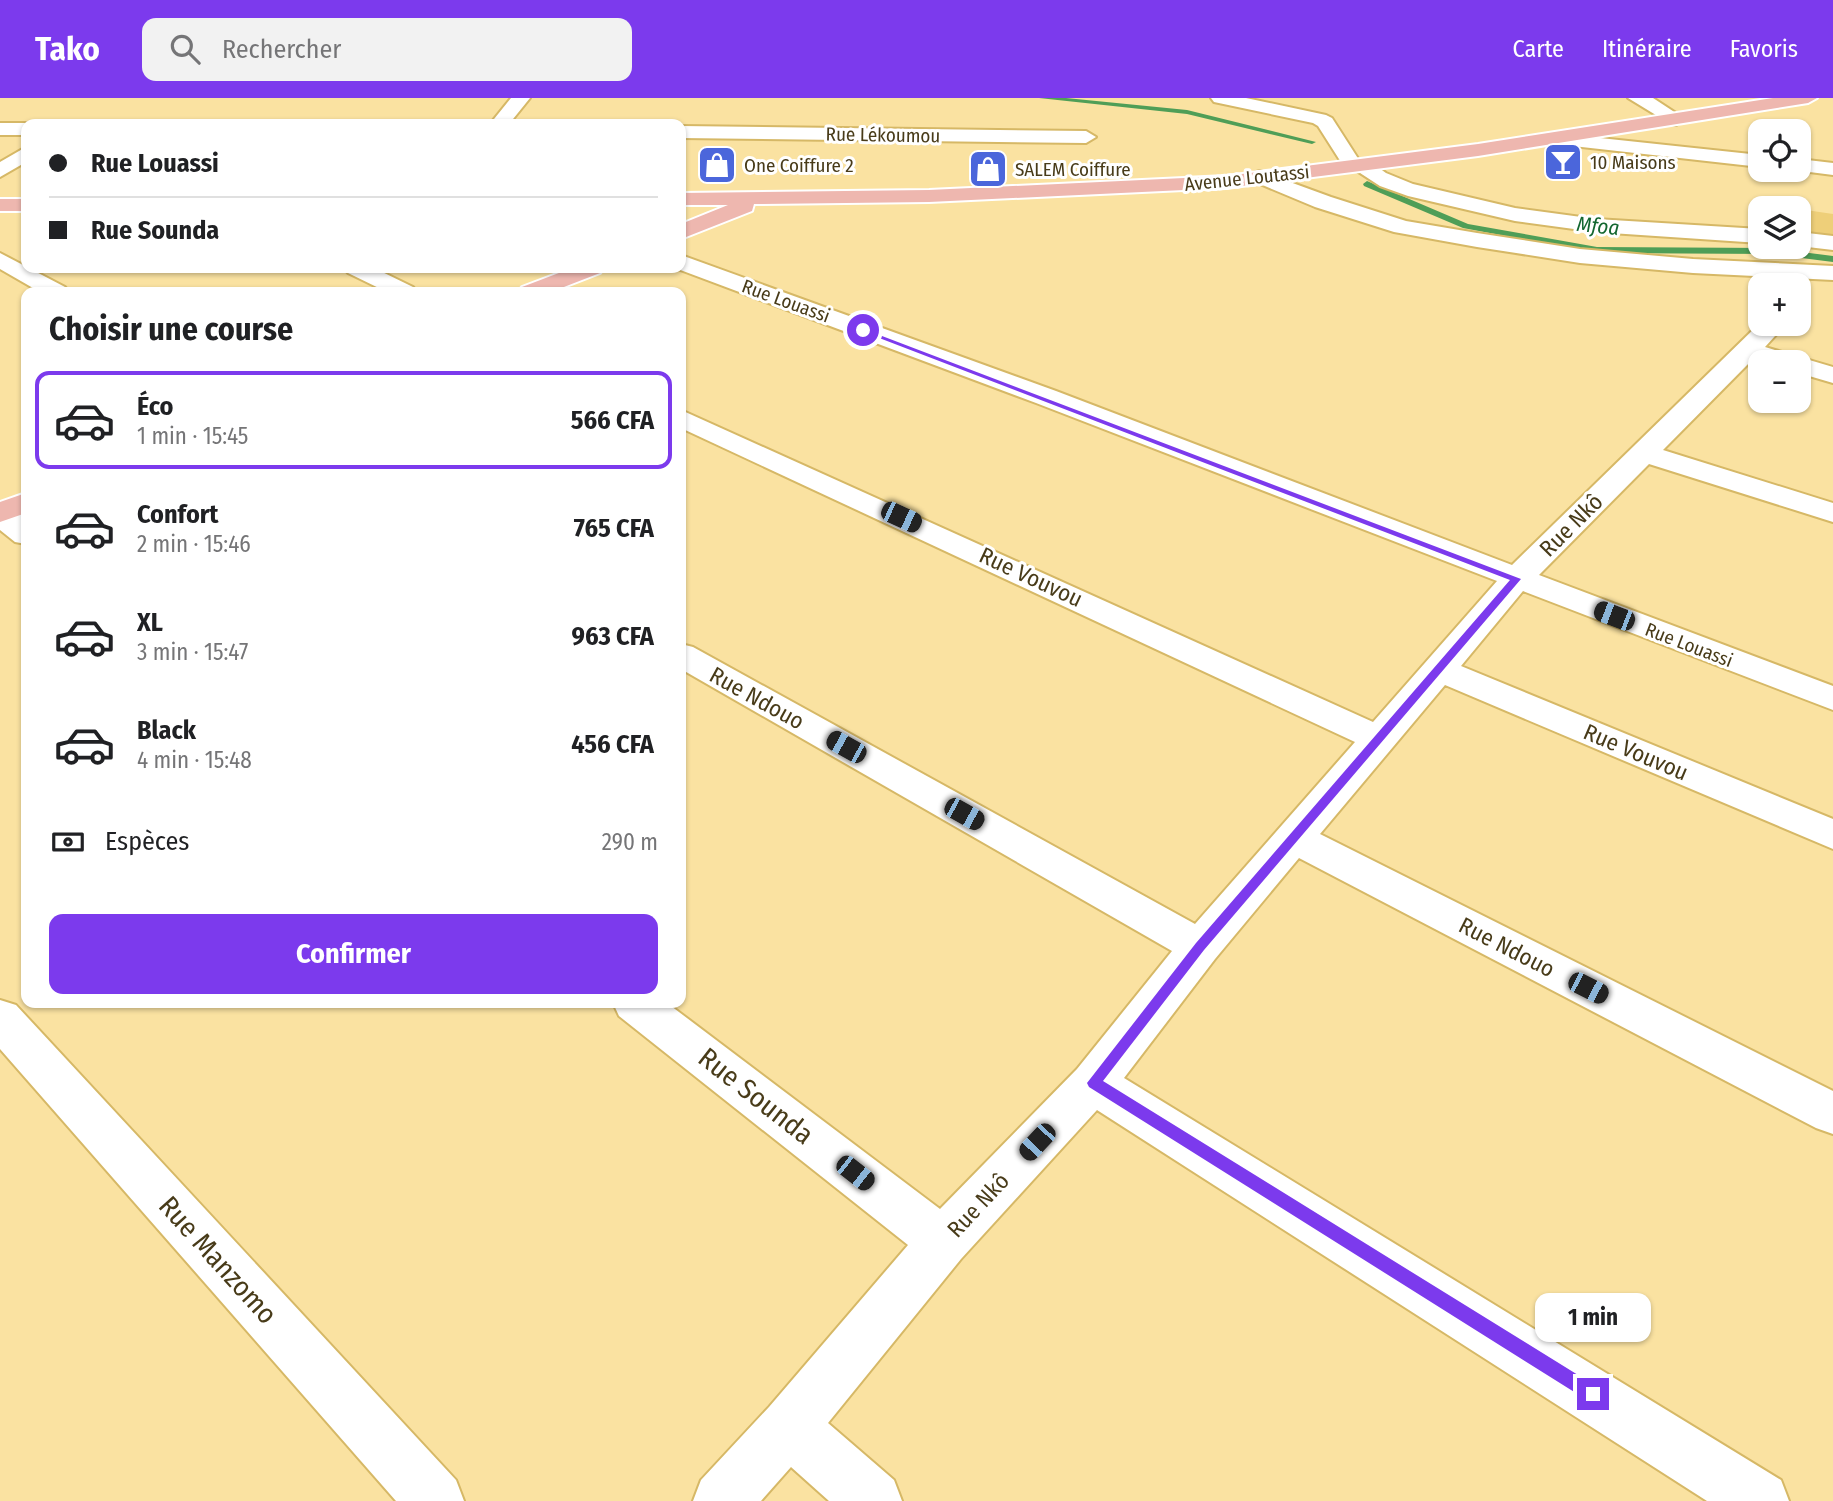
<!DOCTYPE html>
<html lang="fr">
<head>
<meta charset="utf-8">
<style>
  :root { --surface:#fff; --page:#f2f2f2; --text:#202124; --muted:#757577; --line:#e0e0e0; --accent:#7c3aed }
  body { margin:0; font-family:"Fira Sans Condensed",sans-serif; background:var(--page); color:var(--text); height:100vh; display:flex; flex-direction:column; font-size:26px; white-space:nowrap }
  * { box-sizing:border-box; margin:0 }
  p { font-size:23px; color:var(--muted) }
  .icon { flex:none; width:38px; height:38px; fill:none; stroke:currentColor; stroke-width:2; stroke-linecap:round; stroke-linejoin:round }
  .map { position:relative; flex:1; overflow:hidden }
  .details { position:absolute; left:21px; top:189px; width:665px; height:721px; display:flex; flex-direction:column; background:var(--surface); border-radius:14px; box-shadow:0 2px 5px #0004 }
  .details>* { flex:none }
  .hud { position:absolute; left:21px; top:21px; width:665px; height:154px; border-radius:14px; box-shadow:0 2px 5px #0004; display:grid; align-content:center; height:154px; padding:0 28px; background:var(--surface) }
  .tools { position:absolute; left:1748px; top:21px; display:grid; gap:14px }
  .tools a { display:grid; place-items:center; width:63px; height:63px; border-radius:14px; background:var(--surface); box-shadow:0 2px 5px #0004; font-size:35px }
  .end { position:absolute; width:32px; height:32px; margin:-16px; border:9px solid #7c3aed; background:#fff; box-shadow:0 0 0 4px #fff }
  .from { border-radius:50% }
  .bubble { position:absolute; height:49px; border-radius:14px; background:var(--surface); box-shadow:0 2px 5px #0004; font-size:23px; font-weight:700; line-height:49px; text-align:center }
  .car { position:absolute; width:21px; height:42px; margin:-21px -10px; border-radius:9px; box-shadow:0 0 5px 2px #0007; background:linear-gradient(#222 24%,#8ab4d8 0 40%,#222 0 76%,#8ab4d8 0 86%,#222 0) }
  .hud b { display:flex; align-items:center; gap:24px; height:66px; font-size:26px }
  .hud b+b { border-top:2px solid var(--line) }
  .hud i { width:18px; height:18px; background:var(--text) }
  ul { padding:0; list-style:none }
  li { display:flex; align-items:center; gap:21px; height:98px; margin:0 14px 10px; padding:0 14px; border:4px solid transparent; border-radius:14px }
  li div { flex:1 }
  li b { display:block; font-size:26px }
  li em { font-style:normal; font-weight:700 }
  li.active { border-color:var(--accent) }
  li>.icon { width:63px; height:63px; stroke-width:1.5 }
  h2 { padding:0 28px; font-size:32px; line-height:84px }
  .pay { display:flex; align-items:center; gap:18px; height:77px; padding:0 28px; font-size:26px }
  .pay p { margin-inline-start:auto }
  .cta { display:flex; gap:14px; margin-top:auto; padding:14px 28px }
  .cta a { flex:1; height:80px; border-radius:14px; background:var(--accent); color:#fff; font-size:28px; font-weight:700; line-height:80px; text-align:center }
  header { display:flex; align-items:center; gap:42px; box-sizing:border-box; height:98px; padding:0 35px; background:var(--accent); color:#fff }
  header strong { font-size:33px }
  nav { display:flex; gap:38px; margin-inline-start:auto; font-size:24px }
  .search { width:490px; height:63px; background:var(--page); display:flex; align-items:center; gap:18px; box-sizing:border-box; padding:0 24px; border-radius:14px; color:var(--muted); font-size:26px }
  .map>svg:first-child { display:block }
</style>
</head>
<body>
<header>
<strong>Tako</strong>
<div class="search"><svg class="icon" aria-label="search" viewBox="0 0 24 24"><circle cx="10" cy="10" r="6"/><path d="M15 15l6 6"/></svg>Rechercher</div>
<nav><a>Carte</a><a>Itinéraire</a><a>Favoris</a></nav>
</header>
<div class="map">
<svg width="1833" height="1403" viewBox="0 0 1833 1403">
  <rect width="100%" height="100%" fill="#fae2a1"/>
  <!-- green -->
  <path fill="#eecf79" d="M1799,111L1833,116V137L1799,132Z"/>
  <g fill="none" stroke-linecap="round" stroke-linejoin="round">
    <!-- stream -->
    <path fill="#4f9e57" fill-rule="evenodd" d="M1039,0H1066L1187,12L1316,44L1312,46L1187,16Z
      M1367,83L1468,126L1597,149L1770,150L1833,158V164L1770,156L1597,155L1463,130L1364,88L1363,86Z"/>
    <defs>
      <path id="minor" d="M511,0H530L509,26H490Z
        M1211,0H1246L1326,17L1332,20L1359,62L1369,63L1386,75L1413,86L1515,110L1596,121L1760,131V145L1596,134L1515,123L1408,98L1380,88L1357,73L1346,72L1318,28L1313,25L1214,4Z
        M1628,0H1653L1685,21L1676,27L1669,25Z
        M0,25H26L30,26H26V37H0Z
        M681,28L1086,33L1096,39L1086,45L681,40Z
        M1553,35L1760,57V69L1546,45L1543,41L1546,37Z
        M26,49V64L0,79V64Z
        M1799,61L1833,65V77L1794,72H1799Z
        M1260,73L1331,99L1406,123L1477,135L1580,151L1693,161L1833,168V182L1693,175L1580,165L1477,149L1394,134L1315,109L1253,83L1250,79L1253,75Z
        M1799,134L1833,138V152L1799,148Z
        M0,155L65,189L69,194H40L0,171Z
        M681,157L1056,293L1512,467L1760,225L1786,226L1765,249L1833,269V285L1799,275V264H1762L1753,261L1663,352L1833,405V424L1649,366L1539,477L1833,588V612L1523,493L1461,568L1833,721V751L1445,587L1320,736L1833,993V1036L1816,1030L1299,760L1215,861L1124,980L1781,1382L1789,1403H1707L1097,1012L961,1161L828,1325L894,1382L902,1403H829L791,1369L761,1403H693L701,1382L769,1309L908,1147L619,918L613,905H667L940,1111L1077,971L1172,853L681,571V546L693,549L1195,826L1355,644L681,330V312L1373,624L1497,483L1036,305L675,170H681Z
        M344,170H374L413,189L417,194H387L348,175Z
        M0,408L11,411L26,422V446L15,444L0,432Z
        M0,902L16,907L456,1382L464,1403H396L0,951Z"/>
      <path id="major" d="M1773,0H1817L1808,5L1478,58L1226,90L929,104L754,106L752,113L681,141V126L728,107H681V95L929,92L1226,78L1478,46Z
        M0,101H26V113H0Z
        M572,170H604L600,175L551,194H518L522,189Z
        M26,395V415L0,424V404Z"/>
    </defs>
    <!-- minor casing -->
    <use href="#minor" stroke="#d6b866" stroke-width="4"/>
    <!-- major casing -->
    <use href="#major" stroke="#fff" stroke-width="4"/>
    <!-- minor -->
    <use href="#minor" fill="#fff" fill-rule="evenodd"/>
    <!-- major -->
    <use href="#major" fill="#eeb7af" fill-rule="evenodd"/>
  </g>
  <!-- route -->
  <path fill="#7c3aed" d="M861,230L1521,481L1204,852L1103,983L1599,1290L1601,1296L1599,1302L1593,1304L1587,1302L1089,989L1087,985L1196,845L1510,482L861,233Z"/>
  <!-- icons -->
  <defs>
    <symbol id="bar-square" viewBox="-11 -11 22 22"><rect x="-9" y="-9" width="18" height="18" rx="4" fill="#4b66db" stroke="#fff"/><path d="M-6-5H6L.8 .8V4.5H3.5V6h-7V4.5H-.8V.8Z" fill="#fff"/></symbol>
    <symbol id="shop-square" viewBox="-11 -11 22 22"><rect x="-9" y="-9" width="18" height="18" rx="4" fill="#4b66db" stroke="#fff"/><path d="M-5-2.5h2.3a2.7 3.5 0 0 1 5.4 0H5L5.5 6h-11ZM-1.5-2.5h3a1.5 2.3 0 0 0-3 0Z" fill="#fff"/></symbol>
  </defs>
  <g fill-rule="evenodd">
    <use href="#bar-square" x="1541" y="42" width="44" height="44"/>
    <use href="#shop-square" x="695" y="45" width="44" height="44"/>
    <use href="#shop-square" x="966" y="49" width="44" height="44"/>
  </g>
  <g text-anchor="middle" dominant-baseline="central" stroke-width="6" stroke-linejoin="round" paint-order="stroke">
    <!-- far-street labels -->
    <g font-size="19" fill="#483b19" stroke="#fff">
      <text transform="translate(883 37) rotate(1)">Rue Lékoumou</text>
      <text transform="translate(1247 80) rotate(-6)">Avenue Loutassi</text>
      <text transform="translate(786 203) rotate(20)">Rue Louassi</text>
      <text transform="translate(1689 547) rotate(21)">Rue Louassi</text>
    </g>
    <!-- far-poi labels -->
    <g font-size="19" fill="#483b19" stroke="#fff" text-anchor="start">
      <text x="1590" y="64">10 Maisons</text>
      <text x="744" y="67">One Coiffure 2</text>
      <text x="1015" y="71">SALEM Coiffure</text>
    </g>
    <!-- far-water labels -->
    <g font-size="21" font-style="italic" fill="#136730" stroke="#fff">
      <text transform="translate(1598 128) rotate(6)">Mfoa</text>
    </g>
    <!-- street labels -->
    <g font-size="23" fill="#483b19" stroke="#fff">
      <text transform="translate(1571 427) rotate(-45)">Rue Nkô</text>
      <text transform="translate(1031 479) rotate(25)">Rue Vouvou</text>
      <text transform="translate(757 600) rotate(29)">Rue Ndouo</text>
      <text transform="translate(1636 654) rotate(23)">Rue Vouvou</text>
      <text transform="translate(1507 849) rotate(27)">Rue Ndouo</text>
      <text transform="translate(978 1107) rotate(-47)">Rue Nkô</text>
    </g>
    <!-- near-street labels -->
    <g font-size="28" fill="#483b19" stroke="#fff">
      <text transform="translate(756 998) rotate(38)">Rue Sounda</text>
      <text transform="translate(218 1162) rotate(48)">Rue Manzomo</text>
    </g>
  </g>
</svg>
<div class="tools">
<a><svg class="icon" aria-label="locate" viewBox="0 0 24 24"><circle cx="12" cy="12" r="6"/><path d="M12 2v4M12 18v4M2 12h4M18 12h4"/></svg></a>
<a><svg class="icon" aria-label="layers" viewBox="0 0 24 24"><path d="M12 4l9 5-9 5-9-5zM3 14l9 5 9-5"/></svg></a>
<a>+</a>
<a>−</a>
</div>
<i class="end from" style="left:863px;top:232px"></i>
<i class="end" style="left:1593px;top:1296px"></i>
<div class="bubble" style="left:1535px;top:1195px;width:116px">1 min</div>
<i class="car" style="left:901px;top:419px;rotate:115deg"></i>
<i class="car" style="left:1614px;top:518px;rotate:291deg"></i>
<i class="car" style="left:846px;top:649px;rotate:299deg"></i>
<i class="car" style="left:964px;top:716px;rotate:119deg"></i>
<i class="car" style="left:1588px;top:890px;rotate:117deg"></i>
<i class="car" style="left:1037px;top:1044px;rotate:223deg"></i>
<i class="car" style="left:855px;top:1075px;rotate:128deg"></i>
<div class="hud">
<b><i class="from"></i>Rue Louassi</b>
<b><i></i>Rue Sounda</b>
</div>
<section class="details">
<h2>Choisir une course</h2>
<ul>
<li class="active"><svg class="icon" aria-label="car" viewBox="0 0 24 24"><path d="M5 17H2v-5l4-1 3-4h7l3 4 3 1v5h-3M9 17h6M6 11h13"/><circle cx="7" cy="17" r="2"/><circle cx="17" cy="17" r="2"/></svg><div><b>Éco</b><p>1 min · 15:45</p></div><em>566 CFA</em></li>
<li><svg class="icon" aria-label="car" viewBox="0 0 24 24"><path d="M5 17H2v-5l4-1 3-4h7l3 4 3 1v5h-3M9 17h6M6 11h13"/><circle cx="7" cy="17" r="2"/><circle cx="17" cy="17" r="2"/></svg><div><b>Confort</b><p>2 min · 15:46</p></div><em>765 CFA</em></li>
<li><svg class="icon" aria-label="car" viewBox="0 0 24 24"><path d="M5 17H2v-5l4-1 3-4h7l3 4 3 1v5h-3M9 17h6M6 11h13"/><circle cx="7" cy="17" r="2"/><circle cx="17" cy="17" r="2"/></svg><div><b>XL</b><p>3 min · 15:47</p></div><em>963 CFA</em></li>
<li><svg class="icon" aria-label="car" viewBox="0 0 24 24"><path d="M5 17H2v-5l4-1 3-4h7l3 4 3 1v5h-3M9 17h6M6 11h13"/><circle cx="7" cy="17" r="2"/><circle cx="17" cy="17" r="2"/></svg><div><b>Black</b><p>4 min · 15:48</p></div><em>456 CFA</em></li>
</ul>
<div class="pay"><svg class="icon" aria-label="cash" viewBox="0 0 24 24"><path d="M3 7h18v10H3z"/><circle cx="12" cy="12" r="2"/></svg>Espèces<p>290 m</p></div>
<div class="cta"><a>Confirmer</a></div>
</section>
</div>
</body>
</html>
